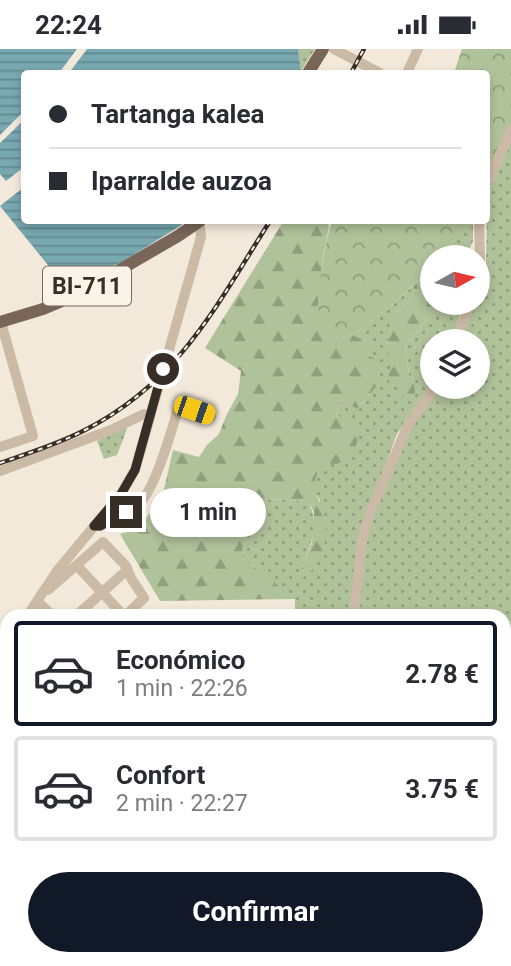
<!DOCTYPE html>
<html lang="es">
<head>
<meta charset="utf-8">
<style>
  :root { --surface:#fff; --page:#f7f7f7; --text:#2b2b33; --muted:#7c7c81; --line:#e1e1e2; --accent:#111827 }
  body { margin:0; font-family:Roboto,sans-serif; background:var(--page); color:var(--text); height:100vh; display:flex; flex-direction:column; font-size:26px; white-space:nowrap }
  * { box-sizing:border-box; margin:0 }
  p { font-size:23px; color:var(--muted) }
  .icon { flex:none; width:38px; height:38px; fill:none; stroke:currentColor; stroke-width:2; stroke-linecap:round; stroke-linejoin:round }
  .map { position:relative; flex:1; overflow:hidden }
  .details { position:absolute; left:0px; top:560px; width:511px; height:357px; display:flex; flex-direction:column; background:var(--surface); border-radius:21px 21px 0 0; box-shadow:0 4px 10px #0003 }
  .details>* { flex:none }
  .banner { position:absolute; left:21px; top:21px; width:469px; height:154px; border-radius:7px; box-shadow:0 4px 10px #0003; display:grid; align-content:center; height:154px; padding:0 28px; background:var(--surface) }
  .needle { width:46px; rotate:82deg }
  .buttons { position:absolute; left:420px; top:196px; display:grid; gap:14px }
  .buttons a { display:grid; place-items:center; width:70px; height:70px; border-radius:50%; background:var(--surface); box-shadow:0 4px 10px #0003; font-size:35px }
  .end { position:absolute; width:32px; height:32px; margin:-16px; border:9px solid #372e27; background:#fff; box-shadow:0 0 0 4px #fff }
  .from { border-radius:50% }
  .bubble { position:absolute; height:49px; border-radius:24px; background:var(--surface); box-shadow:0 4px 10px #0003; font-size:23px; font-weight:700; line-height:49px; text-align:center }
  .car { position:absolute; width:21px; height:42px; margin:-21px -10px; border-radius:9px; box-shadow:0 0 5px 2px #0007; background:linear-gradient(#f5c518 24%,#345 0 40%,#f5c518 0 76%,#345 0 86%,#f5c518 0) }
  .banner b { display:flex; align-items:center; gap:24px; height:66px; font-size:26px }
  .banner b+b { border-top:2px solid var(--line) }
  .banner i { width:18px; height:18px; background:var(--text) }
  ul { padding:12px 0 0; list-style:none }
  li { display:flex; align-items:center; gap:21px; height:105px; margin:0 14px 10px; padding:0 14px; border:4px solid var(--line); border-radius:7px }
  li div { flex:1 }
  li b { display:block; font-size:26px }
  li em { font-style:normal; font-weight:700 }
  li.current { border-color:var(--accent) }
  li>.icon { width:63px; height:63px; stroke-width:1.5 }
  .cta { display:flex; gap:14px; margin-top:auto; padding:14px 28px }
  .cta a { flex:1; height:80px; border-radius:42px; background:var(--accent); color:#fff; font-size:28px; font-weight:700; line-height:80px; text-align:center }
  .status { display:flex; justify-content:space-between; align-items:center; height:49px; padding:0 35px; background:var(--surface); direction:ltr }
  .status svg { height:19px; fill:currentColor }
  .map>svg:first-child { display:block }
</style>
</head>
<body>
<div class="status"><b>22:24</b><svg viewBox="0 0 49 12"><path d="M0 12V9h3v3zM5 12V6h3v6zM10 12V3h3v9zM15 12V0h3v12zM26 1h20v11H26zM47 4h2v5h-2z"/></svg></div>
<div class="map">
<svg width="511" height="917" viewBox="0 0 511 917">
  <defs>
    <pattern id="grass-dots" width="8" height="8" patternUnits="userSpaceOnUse" patternTransform="scale(1.75)"><rect width="8" height="8" fill="#b0c29a"/><path d="M2 2h.1M6 6h.1" fill="none" stroke="#909e7e" stroke-width="1.8" stroke-linecap="round"/></pattern>
    <pattern id="forest-firs" width="22" height="20" patternUnits="userSpaceOnUse" patternTransform="scale(1.75)"><rect width="22" height="20" fill="#b0c29a"/><path d="M5 1l3.5 6h-7zM16 11l3.5 6h-7z" fill="#909e7e"/></pattern>
    <pattern id="park-crowns" width="20" height="18" patternUnits="userSpaceOnUse" patternTransform="scale(1.75)"><rect width="20" height="18" fill="#b0c29a"/><path d="M2 6a3 3 0 1 1 6 0M12 15a3 3 0 1 1 6 0" fill="none" stroke="#909e7e"/></pattern>
    <pattern id="water-rules" width="6" height="5" patternUnits="userSpaceOnUse" patternTransform="scale(1.75)"><rect width="6" height="5" fill="#78a8b0"/><path d="M0 2.5h6" fill="none" stroke="#63898f"/></pattern>
  </defs>
  <rect width="100%" height="100%" fill="#f2e9da"/>
  <!-- grass -->
  <path fill="url(#grass-dots)" d="M298,0H315L301,22Z
    M511,93V917H200L208,910H504V567H358L359,540L368,486L375,462L409,377L439,338H478V292H459L475,254H478V246L484,230L486,216L487,150Z
    M470,172H473V192L466,208H441Z
    M413,237L417,248L403,256L391,270L390,286L386,297L397,314L391,338L397,334L414,331L409,326L405,294L413,289L426,271L443,260L445,254H464L452,292H432V334L397,385L377,439L351,567H295V550L242,509L245,449L308,452C323,480 306,505 297,532L309,524L320,451L311,441L320,415H337L346,369L336,367L341,351L357,360L376,338V310L366,305L361,291L353,286L392,256Z
    M125,378L127,380L117,406L104,410L97,392Z
    M98,910H149L153,917H92Z"/>
  <!-- forest -->
  <path fill="url(#forest-firs)" d="M288,172H327L329,178L323,208L318,263L333,289L353,286L374,297L366,305L376,310V338L357,360L341,351L336,367L346,369L359,384L354,406L337,415H320L312,441C331,464 331,500 310,523C306,527 301,530 296,533L312,494L314,463L308,452L246,449L242,509L296,550L160,552L120,485L138,479L162,449L173,401L199,408L207,396L219,385L226,367L238,345L241,322L205,299L283,173Z
    M432,219V254H445L443,260L426,271L413,289L405,294L409,326L414,331L415,346L397,348V335L390,338L388,323L397,314L390,310L386,297L390,286L391,270L403,256L416,248L413,237Z
    M0,791H7V833L0,829Z"/>
  <!-- park -->
  <path fill="url(#park-crowns)" d="M462,0H511V93L487,150L486,24H454Z
    M333,172H470L441,208H432V219L392,256L353,286L333,289C329,282 322,273 319,265C315,253 326,182 333,172Z"/>
  <!-- water -->
  <path fill="url(#water-rules)" d="M0,0H77L59,24H24V62L0,86Z
    M87,0H298L301,22L299,24H69Z
    M24,71V118L6,132L0,125V94Z
    M24,138V172H186L180,177L122,213L65,237L0,157Z"/>
  <g fill="none" stroke-linecap="round" stroke-linejoin="round">
    <!-- minor -->
    <path stroke="#cbbaa6" stroke-width="10" d="M334,0L380,24
      M407,24L418,0
      M486,137L511,81
      M478,228L480,211L479,172
      M456,292L471,254
      M0,398L33,387L1,273
      M0,422L111,381L144,365
      M96,477H100C111,471 124,466 134,460C154,447 172,380 179,356L211,367
      M81,521L124,567
      M48,541L103,493L126,517L131,529L144,549L125,567
      M37,552L53,567
      M27,567L57,522L121,445L135,421L201,188L200,178L198,173
      M76,567L127,521
      M354,567L362,491L369,466L408,376L435,338
      M0,583L7,584
      M0,601L7,600
      M195,917L203,910"/>
    <!-- major -->
    <path stroke="#796658" stroke-width="12" d="M308,24L323,0
      M0,273L43,260L62,252L82,239L104,230L178,187L200,172"/>
    <defs>
      <path id="rail" d="M351,24L364,0
        M0,414C29,404 58,395 85,381C179,333 216,257 270,172"/>
    </defs>
    <!-- rail casing -->
    <use href="#rail" stroke="#372e27" stroke-width="4.5"/>
    <!-- rail -->
    <use href="#rail" stroke="#faf3e7" stroke-width="2" stroke-dasharray="5" stroke-linecap="butt"/>
  </g>
  <g fill="none" stroke-linecap="round" stroke-linejoin="round">
    <!-- route -->
    <path stroke="#372e27" stroke-width="9" d="M126,463L100,477H94L121,445L135,421L163,320"/>
  </g>
  <g text-anchor="middle" dominant-baseline="central" stroke-width="6" stroke-linejoin="round" paint-order="stroke">
    <!-- shield labels -->
    <rect fill="#faf3e7" stroke="#726961" stroke-width="2" x="43" y="217.5" width="88" height="39" rx="5"/>
    <g font-size="23" font-weight="bold" fill="#372e27">
      <text x="87" y="237">BI-711</text>
    </g>
  </g>
</svg>
<div class="buttons">
<a><svg class="needle" viewBox="-14 -14 28 28"><path d="M0-13l5 13h-10z" fill="#e53935"/><path d="M0 13l5-13h-10z" fill="#7c7c81"/></svg></a>
<a><svg class="icon" aria-label="layers" viewBox="0 0 24 24"><path d="M12 4l9 5-9 5-9-5zM3 14l9 5 9-5"/></svg></a>
</div>
<i class="end from" style="left:163px;top:320px"></i>
<i class="end" style="left:126px;top:463px"></i>
<div class="bubble" style="left:150px;top:439px;width:116px">1 min</div>
<i class="car" style="left:194px;top:361px;rotate:109deg"></i>
<div class="banner">
<b><i class="from"></i>Tartanga kalea</b>
<b><i></i>Iparralde auzoa</b>
</div>
<section class="details">
<ul>
<li class="current"><svg class="icon" aria-label="car" viewBox="0 0 24 24"><path d="M5 17H2v-5l4-1 3-4h7l3 4 3 1v5h-3M9 17h6M6 11h13"/><circle cx="7" cy="17" r="2"/><circle cx="17" cy="17" r="2"/></svg><div><b>Económico</b><p>1 min · 22:26</p></div><em>2.78 €</em></li>
<li><svg class="icon" aria-label="car" viewBox="0 0 24 24"><path d="M5 17H2v-5l4-1 3-4h7l3 4 3 1v5h-3M9 17h6M6 11h13"/><circle cx="7" cy="17" r="2"/><circle cx="17" cy="17" r="2"/></svg><div><b>Confort</b><p>2 min · 22:27</p></div><em>3.75 €</em></li>
</ul>
<div class="cta"><a>Confirmar</a></div>
</section>
</div>
</body>
</html>
